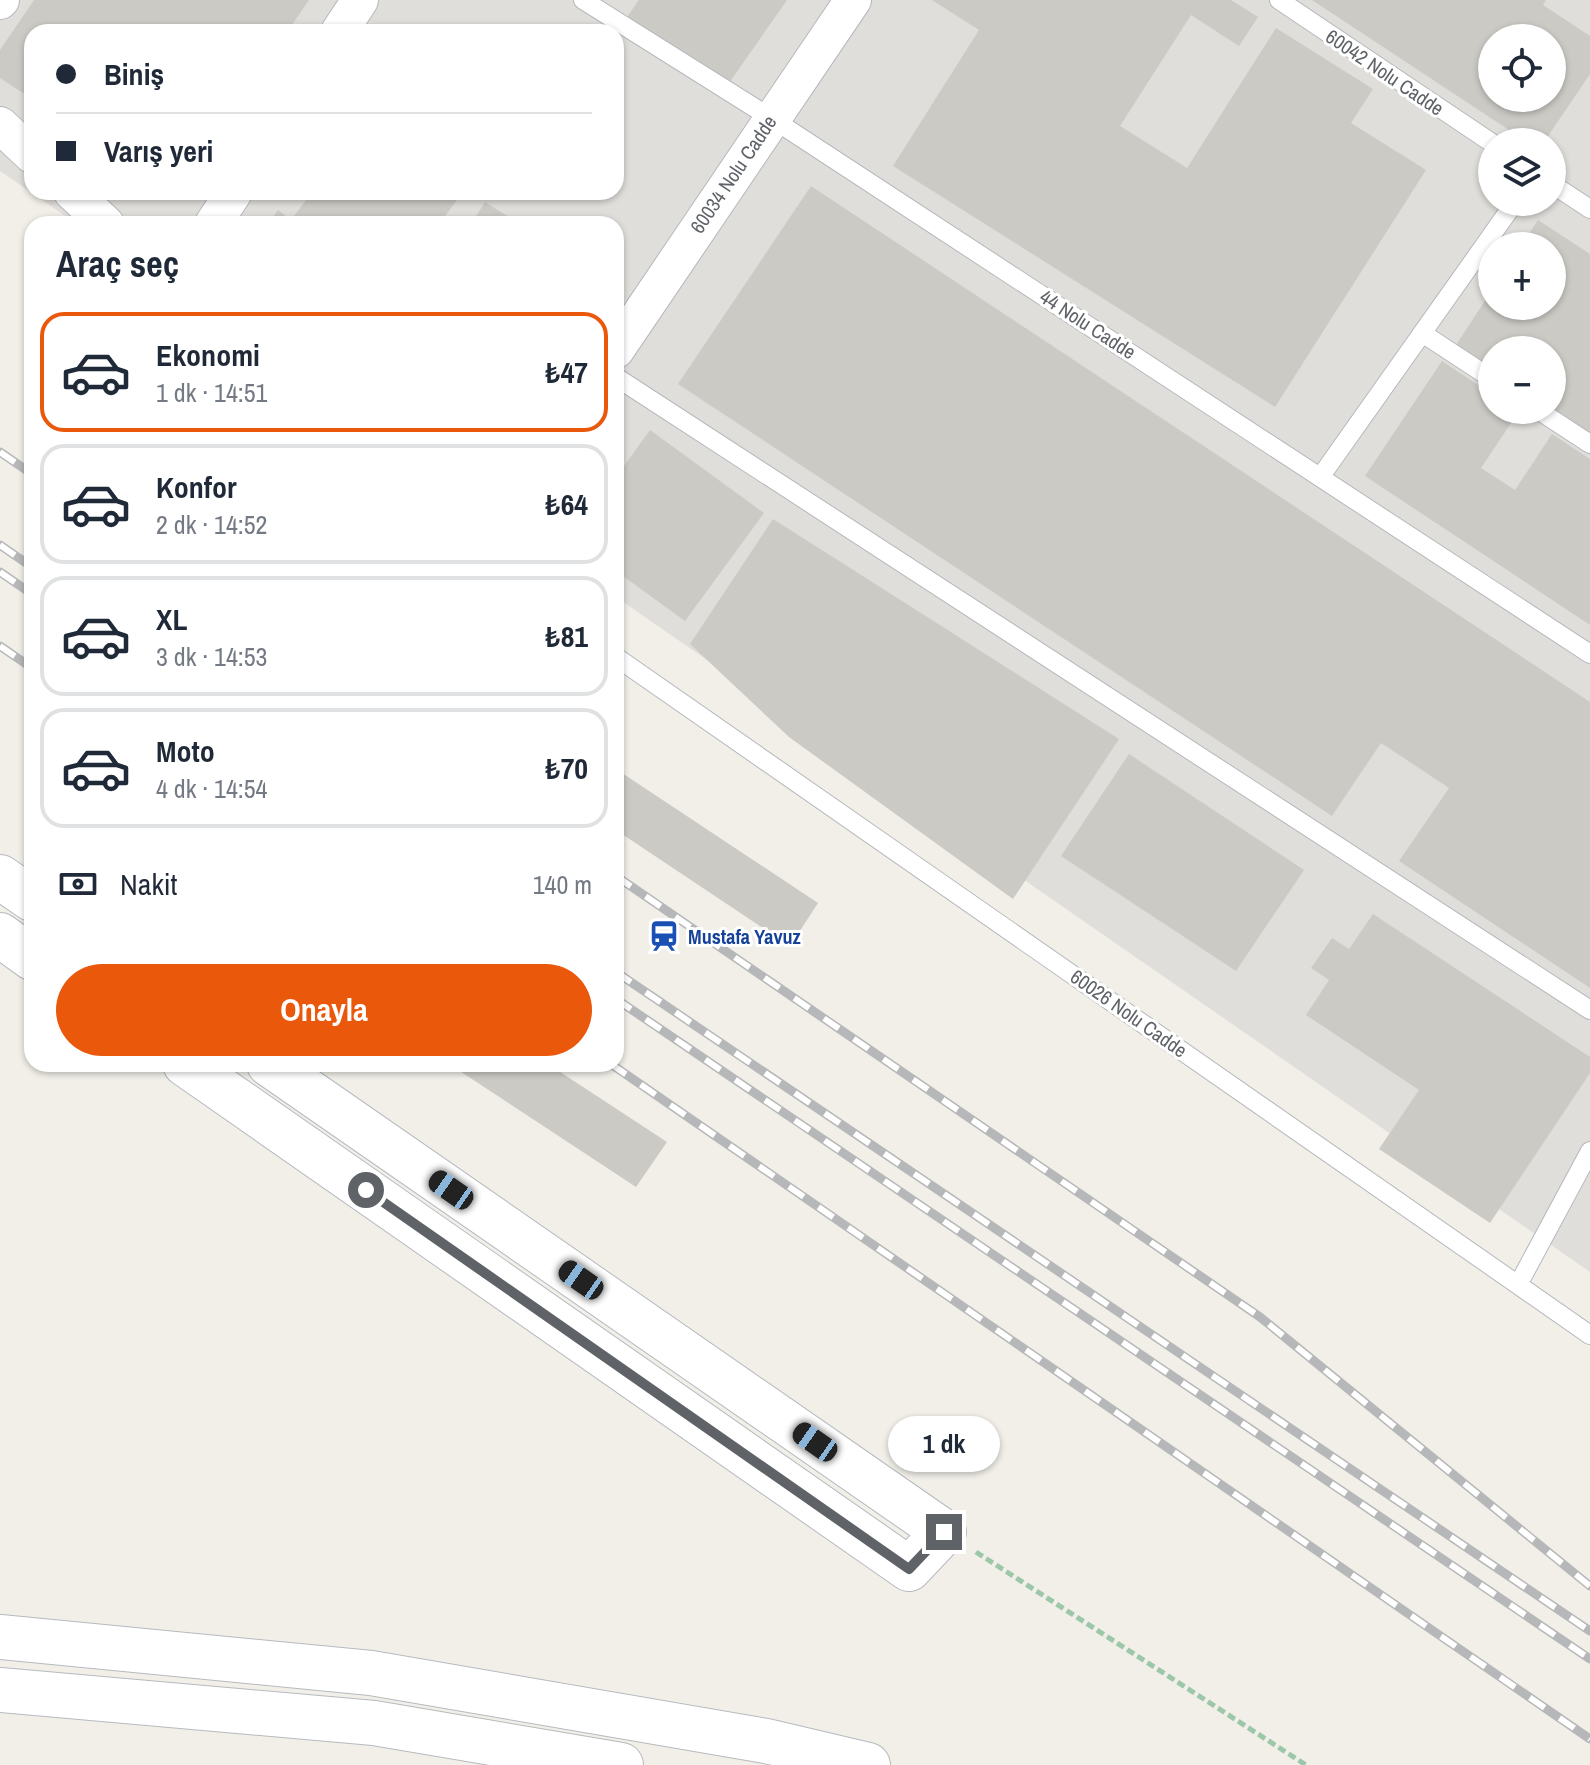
<!DOCTYPE html>
<html lang="tr">
<head>
<meta charset="utf-8">
<style>
  :root { --surface:#fff; --page:#f2f2f3; --text:#1f2937; --muted:#747a83; --line:#e0e1e3; --accent:#ea580c }
  body { margin:0; font-family:"Archivo Narrow",sans-serif; background:var(--page); color:var(--text); height:100vh; display:flex; flex-direction:column; font-size:30px; white-space:nowrap }
  * { box-sizing:border-box; margin:0 }
  p { font-size:26px; color:var(--muted) }
  .icon { flex:none; width:44px; height:44px; fill:none; stroke:currentColor; stroke-width:2; stroke-linecap:round; stroke-linejoin:round }
  .map { position:relative; flex:1; overflow:hidden }
  .side { position:absolute; left:24px; top:216px; width:600px; height:856px; display:flex; flex-direction:column; background:var(--surface); border-radius:24px; box-shadow:0 2px 6px #0004 }
  .side>* { flex:none }
  .hud { position:absolute; left:24px; top:24px; width:600px; height:176px; border-radius:24px; box-shadow:0 2px 6px #0004; display:grid; align-content:center; height:176px; padding:0 32px; background:var(--surface) }
  .fabs { position:absolute; left:1478px; top:24px; display:grid; gap:16px }
  .fabs a { display:grid; place-items:center; width:88px; height:88px; border-radius:50%; background:var(--surface); box-shadow:0 2px 6px #0004; font-size:40px }
  .end { position:absolute; width:36px; height:36px; margin:-18px; border:10px solid #5f6368; background:#fff; box-shadow:0 0 0 4px #fff }
  .from { border-radius:50% }
  .bubble { position:absolute; height:56px; border-radius:28px; background:var(--surface); box-shadow:0 2px 6px #0004; font-size:26px; font-weight:700; line-height:56px; text-align:center }
  .car { position:absolute; width:24px; height:48px; margin:-24px -12px; border-radius:10px; box-shadow:0 0 6px 2px #0007; background:linear-gradient(#222 24%,#8ab4d8 0 40%,#222 0 76%,#8ab4d8 0 86%,#222 0) }
  .hud b { display:flex; align-items:center; gap:28px; height:76px; font-size:30px }
  .hud b+b { border-top:2px solid var(--line) }
  .hud i { width:20px; height:20px; background:var(--text) }
  ul { padding:0; list-style:none }
  li { display:flex; align-items:center; gap:24px; height:120px; margin:0 16px 12px; padding:0 16px; border:4px solid var(--line); border-radius:24px }
  li div { flex:1 }
  li b { display:block; font-size:30px }
  li em { font-style:normal; font-weight:700 }
  li.selected { border-color:var(--accent) }
  li>.icon { width:72px; height:72px; stroke-width:1.5 }
  h2 { padding:0 32px; font-size:36px; line-height:96px }
  .pay { display:flex; align-items:center; gap:20px; height:88px; padding:0 32px; font-size:30px }
  .pay p { margin-inline-start:auto }
  .action { display:flex; gap:16px; margin-top:auto; padding:16px 32px }
  .action a { flex:1; height:92px; border-radius:48px; background:var(--accent); color:#fff; font-size:32px; font-weight:700; line-height:92px; text-align:center }
  .map>svg:first-child { display:block }
</style>
</head>
<body>
<div class="map">
<svg width="1590" height="1765" viewBox="0 0 1590 1765">
  <rect width="100%" height="100%" fill="#f1efe8"/>
  <!-- industrial -->
  <path fill="#e0deda" fill-rule="evenodd" d="M0,0H1590V1272L616,597V224H77L0,171ZM32,32H616V192H32ZM1492,38H1552V98H1492ZM1492,142H1552V202H1492ZM1492,246H1552V306H1492ZM1492,350H1552V410H1492Z"/>
  <!-- building -->
  <path fill="#cccac5" fill-rule="evenodd" d="M34,0H309L287,32H32V99L0,78V50Z
    M639,0H787L727,86L627,17Z
    M932,0H1231L1258,17L1239,46L1191,15L1120,126L1187,168L1276,28L1373,89L1351,123L1426,170L1275,407L893,166L979,30Z
    M1312,0H1546L1543,5L1590,36V74L1544,142H1527ZM1492,38H1552V98H1492Z
    M811,186L1590,702V988L1399,861L1449,788L1381,743L1332,816L678,384Z
    M312,192H463L439,224H268L278,210L291,220Z
    M485,202L520,224H471Z
    M1538,220L1590,254V437L1552,412V350H1492V373L1454,348L1492,290V306H1552V246H1521Z
    M1442,361L1492,394V410L1519,411L1481,468L1515,490L1552,434L1590,459V625L1365,476Z
    M650,430L764,513L685,621L616,571V477Z
    M773,519L1119,739L1013,899L789,737L690,644Z
    M1129,754L1304,870L1236,971L1061,856Z
    M616,769L818,903L790,946L616,830Z
    M1373,914L1590,1057V1073L1490,1223L1379,1149L1419,1090L1306,1015L1329,980L1311,968L1332,938L1349,949Z
    M449,1064H548L667,1142L636,1187Z"/>
  <g fill="none" stroke-linecap="round" stroke-linejoin="round">
    <defs>
      <path id="lane" d="M583,0L771,118L1590,654
        M1279,0L1492,143
        M1552,184L1590,209
        M1422,333L1492,379
        M616,377L1590,1010
        M1538,410L1590,444
        M1321,476L1515,202
        M616,657L1590,1335
        M1519,1283L1590,1151"/>
      <path id="street" d="M0,1L1,0
        M339,32L360,0
        M0,125L32,155
        M72,192L106,224
        M213,224L234,192
        M616,350L853,0"/>
      <path id="secondary" d="M0,877L32,899
        M0,935L32,958
        M185,1064L909,1569L944,1532L269,1064
        M0,1637L371,1673L766,1741L868,1765
        M0,1690L374,1723L621,1765"/>
    </defs>
    <!-- lane casing -->
    <use href="#lane" stroke="#b5b8bc" stroke-width="20"/>
    <!-- street casing -->
    <use href="#street" stroke="#b5b8bc" stroke-width="38"/>
    <!-- secondary casing -->
    <use href="#secondary" stroke="#b6babf" stroke-width="46"/>
    <!-- path -->
    <path stroke="#9cc7a9" stroke-width="5" stroke-dasharray="8 4" stroke-linecap="butt" d="M976,1552L1306,1765"/>
    <!-- lane -->
    <use href="#lane" stroke="#fff" stroke-width="18"/>
    <!-- street -->
    <use href="#street" stroke="#fff" stroke-width="36"/>
    <!-- secondary -->
    <use href="#secondary" stroke="#fff" stroke-width="44"/>
    <defs>
      <path id="rail" d="M0,452L32,474
        M0,545L32,567
        M0,572L32,594
        M0,646L32,668
        M616,876L1260,1317L1590,1586
        M616,972L1590,1631
        M616,999L1590,1659
        M611,1064L1590,1739"/>
    </defs>
    <!-- rail casing -->
    <use href="#rail" stroke="#b6b7b8" stroke-width="9"/>
    <!-- rail -->
    <use href="#rail" stroke="#fff" stroke-width="6" stroke-dasharray="18" stroke-linecap="butt"/>
  </g>
  <g fill="none" stroke-linecap="round" stroke-linejoin="round">
    <!-- route -->
    <path stroke="#5f6368" stroke-width="10" d="M366,1190L909,1569L944,1532"/>
  </g>
  <!-- icons -->
  <defs>
    <symbol id="station-bare" viewBox="-9 -9 18 18"><path d="M-3-6H3Q5-6 5-4V2Q5 4 3 4L4.5 6H3L1.5 4h-3L-3 6H-4.5L-3 4Q-5 4-5 2V-4Q-5-6-3-6ZM-3.5-4v3h7v-3ZM-3.5 1v1.5H-2V1ZM2 1v1.5H3.5V1Z" fill="#1a4fb4" stroke="#fff" stroke-width="2.5" paint-order="stroke"/></symbol>
  </defs>
  <g fill-rule="evenodd">
    <use href="#station-bare" x="642" y="914" width="44" height="44"/>
  </g>
  <g text-anchor="middle" dominant-baseline="central" stroke-width="6" stroke-linejoin="round" paint-order="stroke">
    <!-- street labels -->
    <g font-size="20" fill="#5f6368" stroke="#fff">
      <text transform="translate(1385 72) rotate(34)">60042 Nolu Cadde</text>
      <text transform="translate(733 174) rotate(-56)">60034 Nolu Cadde</text>
      <text transform="translate(1088 324) rotate(33)">44 Nolu Cadde</text>
      <text transform="translate(1129 1013) rotate(35)">60026 Nolu Cadde</text>
    </g>
    <!-- transit labels -->
    <g font-size="20" font-weight="bold" fill="#164399" stroke="#fff" text-anchor="start">
      <text x="688" y="936">Mustafa Yavuz</text>
    </g>
  </g>
</svg>
<div class="fabs">
<a><svg class="icon" aria-label="locate" viewBox="0 0 24 24"><circle cx="12" cy="12" r="6"/><path d="M12 2v4M12 18v4M2 12h4M18 12h4"/></svg></a>
<a><svg class="icon" aria-label="layers" viewBox="0 0 24 24"><path d="M12 4l9 5-9 5-9-5zM3 14l9 5 9-5"/></svg></a>
<a>+</a>
<a>−</a>
</div>
<i class="end from" style="left:366px;top:1190px"></i>
<i class="end" style="left:944px;top:1532px"></i>
<div class="bubble" style="left:888px;top:1416px;width:112px">1 dk</div>
<i class="car" style="left:451px;top:1190px;rotate:305deg"></i>
<i class="car" style="left:581px;top:1280px;rotate:305deg"></i>
<i class="car" style="left:815px;top:1442px;rotate:305deg"></i>
<div class="hud">
<b><i class="from"></i>Biniş</b>
<b><i></i>Varış yeri</b>
</div>
<section class="side">
<h2>Araç seç</h2>
<ul>
<li class="selected"><svg class="icon" aria-label="car" viewBox="0 0 24 24"><path d="M5 17H2v-5l4-1 3-4h7l3 4 3 1v5h-3M9 17h6M6 11h13"/><circle cx="7" cy="17" r="2"/><circle cx="17" cy="17" r="2"/></svg><div><b>Ekonomi</b><p>1 dk · 14:51</p></div><em>₺47</em></li>
<li><svg class="icon" aria-label="car" viewBox="0 0 24 24"><path d="M5 17H2v-5l4-1 3-4h7l3 4 3 1v5h-3M9 17h6M6 11h13"/><circle cx="7" cy="17" r="2"/><circle cx="17" cy="17" r="2"/></svg><div><b>Konfor</b><p>2 dk · 14:52</p></div><em>₺64</em></li>
<li><svg class="icon" aria-label="car" viewBox="0 0 24 24"><path d="M5 17H2v-5l4-1 3-4h7l3 4 3 1v5h-3M9 17h6M6 11h13"/><circle cx="7" cy="17" r="2"/><circle cx="17" cy="17" r="2"/></svg><div><b>XL</b><p>3 dk · 14:53</p></div><em>₺81</em></li>
<li><svg class="icon" aria-label="car" viewBox="0 0 24 24"><path d="M5 17H2v-5l4-1 3-4h7l3 4 3 1v5h-3M9 17h6M6 11h13"/><circle cx="7" cy="17" r="2"/><circle cx="17" cy="17" r="2"/></svg><div><b>Moto</b><p>4 dk · 14:54</p></div><em>₺70</em></li>
</ul>
<div class="pay"><svg class="icon" aria-label="cash" viewBox="0 0 24 24"><path d="M3 7h18v10H3z"/><circle cx="12" cy="12" r="2"/></svg>Nakit<p>140 m</p></div>
<div class="action"><a>Onayla</a></div>
</section>
</div>
</body>
</html>
